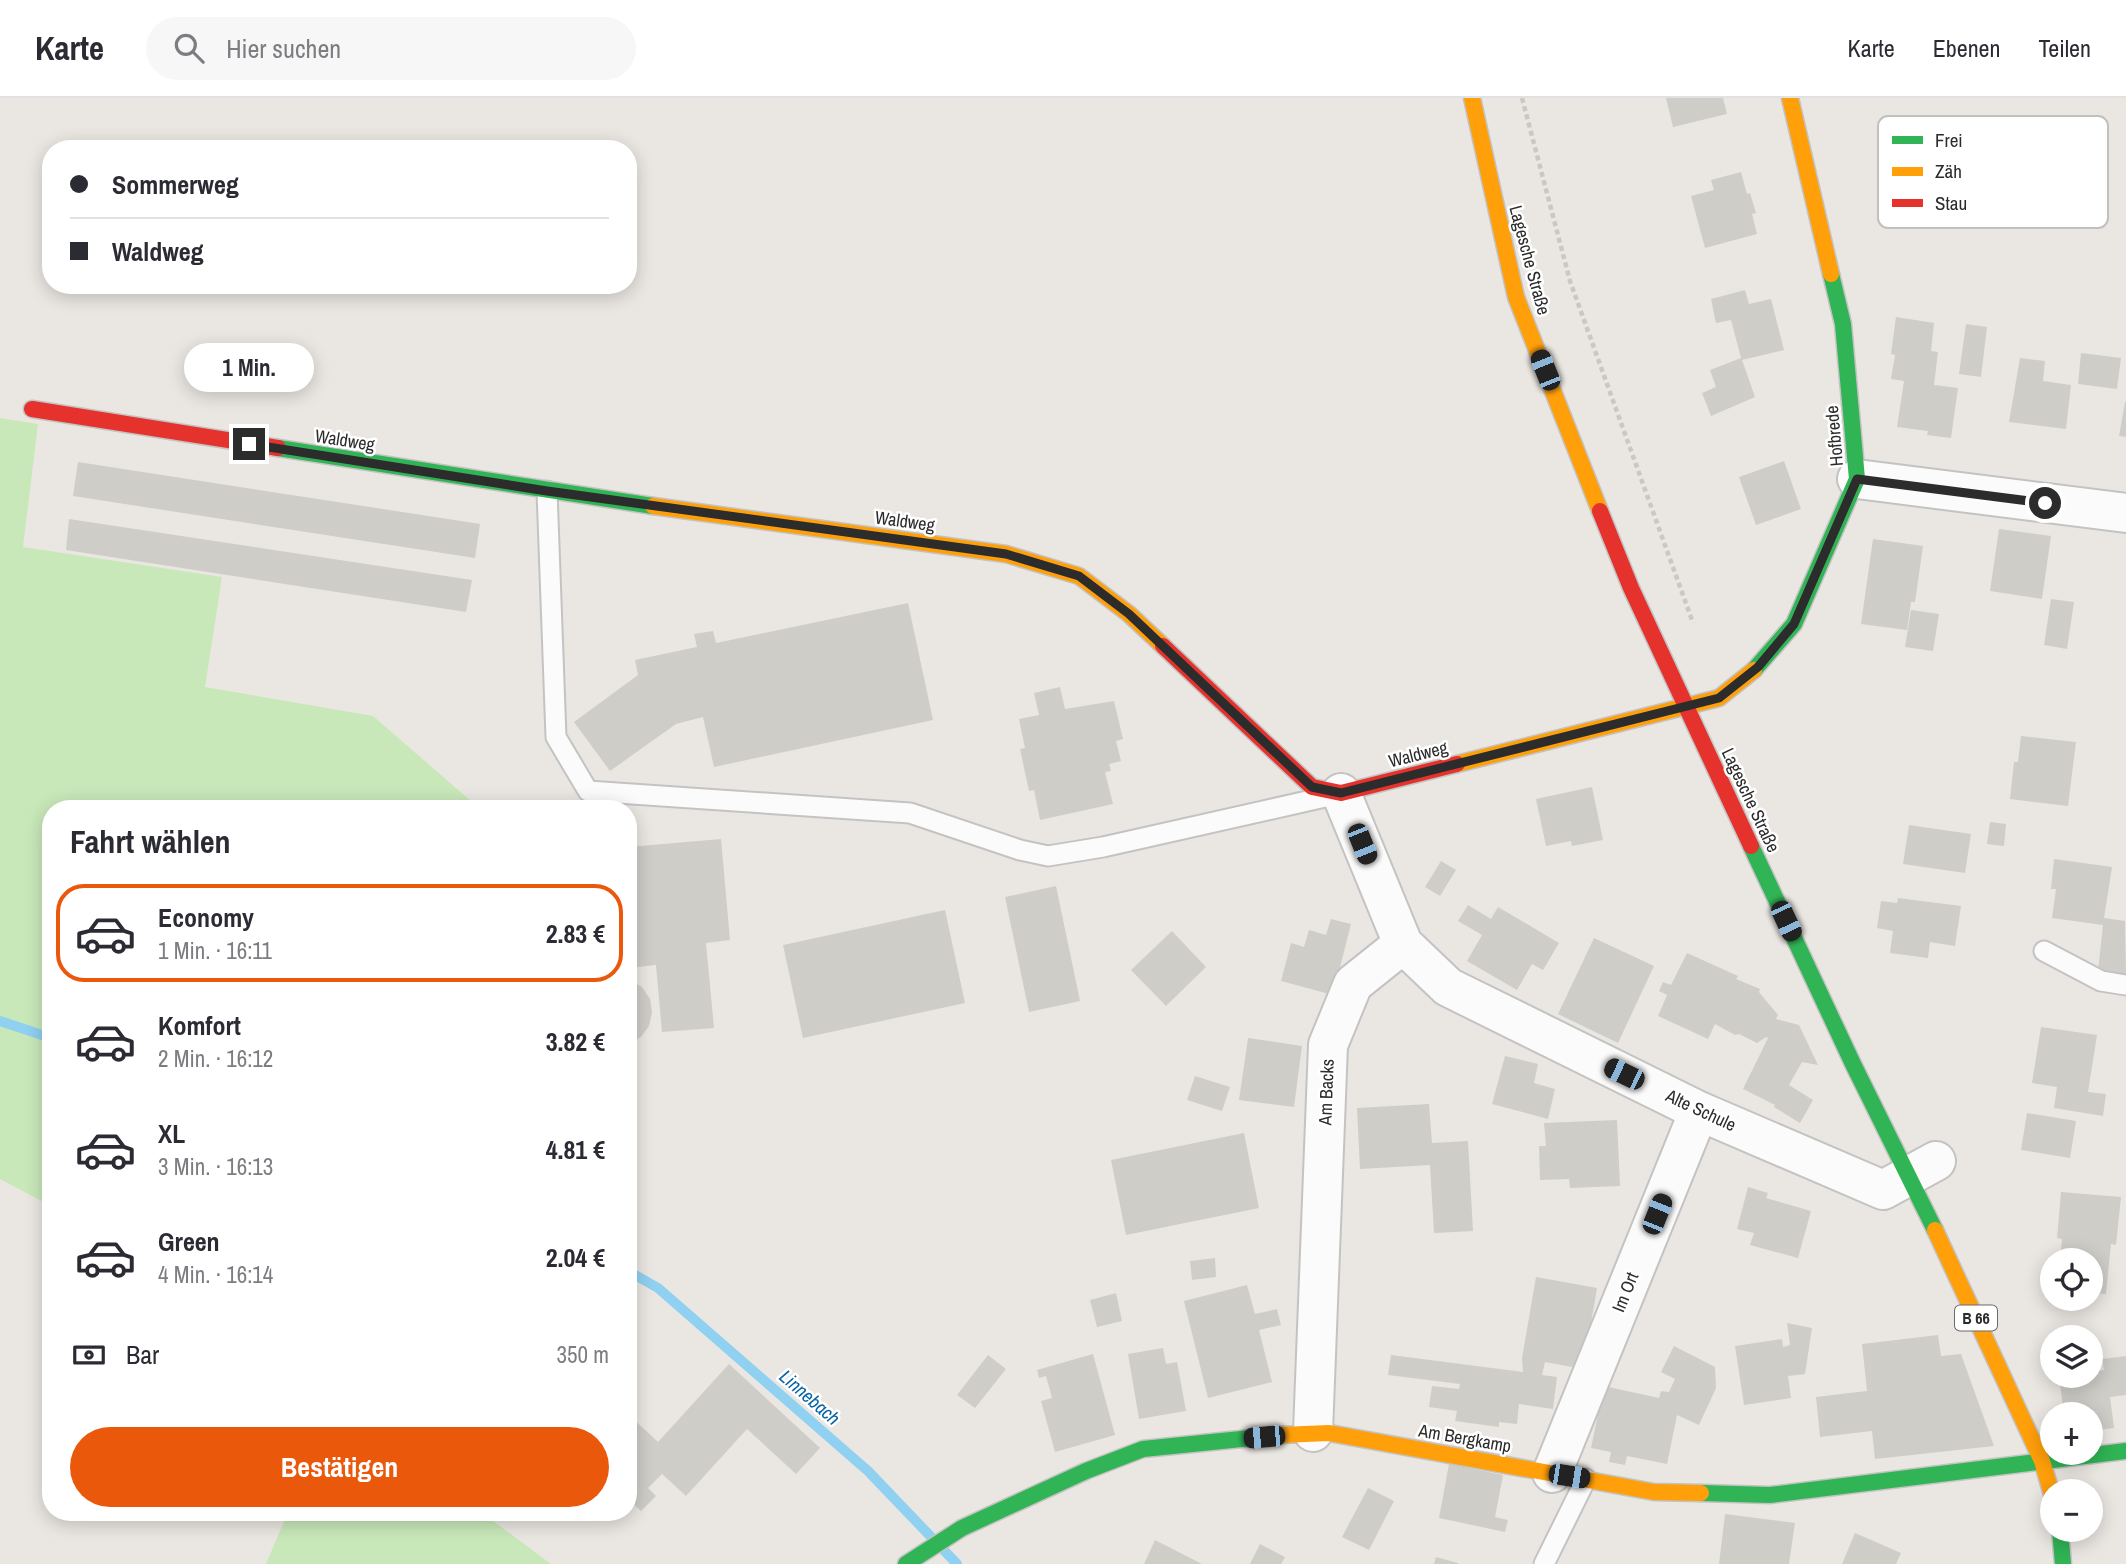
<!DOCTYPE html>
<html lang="de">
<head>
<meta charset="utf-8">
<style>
  :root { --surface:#fff; --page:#f7f7f7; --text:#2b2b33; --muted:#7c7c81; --line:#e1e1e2; --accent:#ea580c }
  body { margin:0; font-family:"Archivo Narrow",sans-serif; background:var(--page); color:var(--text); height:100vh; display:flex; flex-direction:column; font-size:26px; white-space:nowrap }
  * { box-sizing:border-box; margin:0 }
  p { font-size:23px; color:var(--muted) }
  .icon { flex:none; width:38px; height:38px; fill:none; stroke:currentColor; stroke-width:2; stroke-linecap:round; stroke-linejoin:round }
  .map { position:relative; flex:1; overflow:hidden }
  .details { position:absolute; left:42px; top:702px; width:595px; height:721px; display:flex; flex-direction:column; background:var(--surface); border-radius:28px; box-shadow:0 4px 18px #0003 }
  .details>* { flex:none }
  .banner { position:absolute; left:42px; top:42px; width:595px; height:154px; border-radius:28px; box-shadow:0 4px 18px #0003; display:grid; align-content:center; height:154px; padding:0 28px; background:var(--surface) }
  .tools { position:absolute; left:2040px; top:1150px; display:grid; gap:14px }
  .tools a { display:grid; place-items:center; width:63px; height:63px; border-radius:50%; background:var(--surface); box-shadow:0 4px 18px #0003; font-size:35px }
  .end { position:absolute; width:32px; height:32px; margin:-16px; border:9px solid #2c2c2c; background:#fff; box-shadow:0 0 0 4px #fff }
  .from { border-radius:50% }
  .bubble { position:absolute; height:49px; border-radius:24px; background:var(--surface); box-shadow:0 4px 18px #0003; font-size:23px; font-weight:700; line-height:49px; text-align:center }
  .car { position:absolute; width:21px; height:42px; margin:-21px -10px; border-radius:9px; box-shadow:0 0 5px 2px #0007; background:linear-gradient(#222 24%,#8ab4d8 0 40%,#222 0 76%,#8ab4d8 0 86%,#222 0) }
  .banner b { display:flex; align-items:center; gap:24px; height:66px; font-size:26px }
  .banner b+b { border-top:2px solid var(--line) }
  .banner i { width:18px; height:18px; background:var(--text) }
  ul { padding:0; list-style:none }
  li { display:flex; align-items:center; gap:21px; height:98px; margin:0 14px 10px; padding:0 14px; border:4px solid transparent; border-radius:28px }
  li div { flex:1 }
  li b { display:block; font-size:26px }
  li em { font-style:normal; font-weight:700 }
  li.current { border-color:var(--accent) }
  li>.icon { width:63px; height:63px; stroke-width:1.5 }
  h2 { padding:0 28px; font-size:32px; line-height:84px }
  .pay { display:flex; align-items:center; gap:18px; height:77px; padding:0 28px; font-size:26px }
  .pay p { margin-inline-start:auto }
  .button { display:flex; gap:14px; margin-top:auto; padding:14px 28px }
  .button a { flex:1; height:80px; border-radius:42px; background:var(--accent); color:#fff; font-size:28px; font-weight:700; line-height:80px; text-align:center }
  header { display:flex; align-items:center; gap:42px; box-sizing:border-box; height:98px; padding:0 35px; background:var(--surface); border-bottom:2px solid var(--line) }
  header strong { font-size:33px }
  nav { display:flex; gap:38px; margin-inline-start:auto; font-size:24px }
  .search { width:490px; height:63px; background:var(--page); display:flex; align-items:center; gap:18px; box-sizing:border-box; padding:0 24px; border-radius:38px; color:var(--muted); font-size:26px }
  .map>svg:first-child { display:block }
</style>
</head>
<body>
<header>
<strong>Karte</strong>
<div class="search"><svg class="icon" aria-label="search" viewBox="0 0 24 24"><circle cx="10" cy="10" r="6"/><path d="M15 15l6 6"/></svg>Hier suchen</div>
<nav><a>Karte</a><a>Ebenen</a><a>Teilen</a></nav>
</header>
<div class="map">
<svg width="2126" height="1466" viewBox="0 0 2126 1466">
  <rect width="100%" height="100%" fill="#eae7e2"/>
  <!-- green -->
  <path fill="#c8e8b9" d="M0,320L38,326L23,449L222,479L205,589L373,618L479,710H51V1108L0,1081Z
    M288,1414H481L551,1466H266Z"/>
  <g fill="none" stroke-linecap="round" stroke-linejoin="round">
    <!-- stream -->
    <path stroke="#90d0f1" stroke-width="10" d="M0,923L51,940
      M628,1173L658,1190L868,1373L957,1466"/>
  </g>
  <!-- building -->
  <path fill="#cfcdc8" d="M1666,0H1723L1727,16L1673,29Z
    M1741,74L1747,96L1750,95L1756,115L1752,116L1757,136L1705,150L1691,98L1714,92L1711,82Z
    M1745,192L1749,206L1771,201L1784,252L1742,262L1755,299L1711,318L1702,295L1716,289L1710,272L1741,260L1731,222L1716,225L1711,201Z
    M1896,219L1934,225L1931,253L1938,254L1934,287L1958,290L1951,340L1927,337L1928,333L1897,329L1904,283L1891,281L1895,257L1891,256Z
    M1966,226L1987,229L1981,279L1959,276Z
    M2081,255L2121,260L2117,291L2078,286Z
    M2020,260L2045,263L2043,283L2071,287L2066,331L2009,324Z
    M2125,304H2126V339L2119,338Z
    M1784,363L1801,411L1756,427L1739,379Z
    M78,364L480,426L475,460L73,398Z
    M69,421L472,482L466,514L66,452Z
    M1999,431L2051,438L2042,501L1990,493Z
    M1873,441L1923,448L1915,504H1911L1907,532L1861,526Z
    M2051,501L2074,504L2067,551L2044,547Z
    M908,505L933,622L714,669L703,619L676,626L610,673L574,624L638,577L635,562L697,549L694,536L713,533L716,545Z
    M1911,512L1939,516L1933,553L1905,549Z
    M1060,589L1065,611L1114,603L1123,641L1116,643L1121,663L1109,666L1111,673L1105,674L1113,706L1040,722L1034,692L1029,693L1020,651L1025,650L1019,621L1039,617L1034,595Z
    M2021,638L2076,644L2068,708L2010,701L2014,664H2018Z
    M1592,689L1603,742L1572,748L1571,743L1546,748L1536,701Z
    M1990,724L2006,726L2004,748L1987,746Z
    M1909,727L1971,736L1965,775L1903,766Z
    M721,741L730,842L706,845L714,930L662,934L656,867L628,870V749Z
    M2054,761L2112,769L2104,820L2125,823L2126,877L2098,873L2103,827L2052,820L2056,791H2051Z
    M1441,763L1456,772L1440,798L1425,789Z
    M1056,788L1080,903L1029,914L1005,799Z
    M1898,800L1961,808L1955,848L1930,844L1928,860L1890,855L1893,833L1877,830L1881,803L1897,805Z
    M1468,807L1491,821L1498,809L1559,845L1543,872L1532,866L1517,892L1467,863L1482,837L1458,823Z
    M945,812L965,905L803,940L783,847Z
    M1331,821L1351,826L1333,897L1281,883L1291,845L1304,849L1309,832L1326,837Z
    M1172,833L1206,869L1166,908L1131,872Z
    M1594,840L1654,868L1618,945L1558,916Z
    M1687,855L1738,878L1736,881L1760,891L1759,894L1778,917L1776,921L1799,927L1818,967L1802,964L1789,987L1813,1002L1800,1025L1774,1009L1775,1007L1743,991L1768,940L1766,939L1757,945L1739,936L1735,937L1715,926L1708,941L1658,918L1667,897L1659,893L1663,884L1671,887Z
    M628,881L642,889L650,901L652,914L649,928L641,939L628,947Z
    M2041,929L2097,937L2088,994L2106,996L2103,1018L2054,1010L2057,989L2032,985Z
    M1248,940L1302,948L1294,1009L1239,1002Z
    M1505,958L1538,966L1534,985L1555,991L1548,1021L1492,1006Z
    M1195,978L1230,989L1222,1013L1187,1002Z
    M1429,1006L1432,1045L1468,1043L1473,1133L1434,1135L1430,1067L1360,1071L1357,1010Z
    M2027,1015L2076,1023L2070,1060L2021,1052Z
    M1617,1022L1620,1088L1570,1090L1569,1081L1540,1082L1539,1048H1546L1544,1025Z
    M1244,1035L1259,1110L1126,1137L1111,1062Z
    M1748,1089L1768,1095L1766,1100L1811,1113L1798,1160L1750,1147L1754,1135L1737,1131Z
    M2061,1094L2121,1099L2116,1147L2111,1146L2106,1196L2091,1195V1162H2060L2062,1141L2057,1140Z
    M1215,1160L1216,1179L1192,1182L1190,1163Z
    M1536,1179L1597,1190L1583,1271L1545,1264L1542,1277L1557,1279L1553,1311L1519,1306L1517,1326L1499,1324V1329L1455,1323L1457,1313L1429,1309L1432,1288L1459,1291L1460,1286L1388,1277L1391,1257L1523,1274L1522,1260Z
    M1247,1187L1255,1216L1277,1211L1281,1227L1259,1232L1272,1284L1208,1300L1184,1203Z
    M1116,1195L1122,1223L1097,1229L1090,1202Z
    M1787,1225L1812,1230L1805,1276L1788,1278L1791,1300L1744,1307L1735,1248L1782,1241L1783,1249L1790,1247Z
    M1938,1237L1941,1258L1961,1256L1994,1348L1875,1361L1872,1333L1820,1339L1816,1299L1867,1293L1862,1246Z
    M1674,1248L1715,1269L1716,1290L1699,1327L1677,1317L1667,1366L1627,1358L1625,1367L1609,1364L1611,1354L1591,1350L1604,1288L1659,1300L1661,1293L1669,1294L1675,1281L1661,1274Z
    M1163,1250L1166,1266L1177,1264L1186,1313L1139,1321L1128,1256Z
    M1093,1256L1115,1337L1055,1354L1041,1303L1052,1300L1046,1278L1039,1280L1037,1272Z
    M988,1257L1006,1271L975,1310L957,1297Z
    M2126,1258V1297L2110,1299L2114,1330L2091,1333V1316H2064L2059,1279L2091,1278V1274L2104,1272L2102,1261Z
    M729,1266L820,1350L796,1376L747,1331L686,1398L662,1376L648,1390L656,1398L641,1413L628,1401V1316L658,1344Z
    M1449,1366L1503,1377L1495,1419L1508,1422L1505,1434L1439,1420Z
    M1368,1390L1394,1403L1369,1452L1342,1439Z
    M1725,1416L1795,1425L1789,1466H1719Z
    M1855,1435L1901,1455L1896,1466H1842Z
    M1155,1442L1202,1466H1144Z
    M1260,1446L1285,1459L1281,1466H1250Z
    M1436,1459L1458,1465V1466H1434Z"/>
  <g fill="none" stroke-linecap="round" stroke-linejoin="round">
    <defs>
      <path id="lane" d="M547,393L556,639L588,693L910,715L1020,752L1048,758L1103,749L1325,699
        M2044,853L2101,883L2126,887
        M1544,1466L1586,1381"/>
      <path id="street" d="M1857,381L2126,415
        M1341,695L1403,846L1448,889L1699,1013L1883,1092L1936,1063
        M1313,1334L1328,947L1353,886L1403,846
        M1552,1375L1699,1013"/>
      <path id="fast" d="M278,350L653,408
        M1754,572L1794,526L1857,381L1843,226L1831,176
        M1751,748L1853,966L1935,1132
        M1701,1395L1770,1397L2126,1353
        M2060,1432L2063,1466
        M906,1466L962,1430L1086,1373L1143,1351L1281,1337"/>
      <path id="slow" d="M1472,0L1516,199L1600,413
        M1790,0L1831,176
        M653,408L1006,456L1079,478L1129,516L1163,548
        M1457,666L1719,600L1754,572
        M1935,1132L2042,1363L2053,1400
        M1281,1337L1329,1335L1654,1394L1701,1395"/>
      <path id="jam" d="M32,311L278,350
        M1600,413L1631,490L1751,748
        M1163,548L1312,689L1341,695L1457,666"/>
    </defs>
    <!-- lane casing -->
    <use href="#lane" stroke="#c4c3c3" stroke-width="23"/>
    <!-- street casing -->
    <use href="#street" stroke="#c4c3c3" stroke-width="42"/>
    <!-- fast casing -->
    <use href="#fast" stroke="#c4c3c3" stroke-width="19"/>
    <!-- slow casing -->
    <use href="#slow" stroke="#c4c3c3" stroke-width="19"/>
    <!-- jam casing -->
    <use href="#jam" stroke="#c4c3c3" stroke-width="19"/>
    <!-- path -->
    <path stroke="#c8c8c7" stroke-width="4.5" stroke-dasharray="5 3.5" stroke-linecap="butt" d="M1522,0L1570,183L1693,525"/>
    <!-- lane -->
    <use href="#lane" stroke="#fcfbfb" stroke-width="19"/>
    <!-- street -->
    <use href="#street" stroke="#fcfbfb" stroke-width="38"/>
    <!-- fast -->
    <use href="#fast" stroke="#30b455" stroke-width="16"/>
    <!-- slow -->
    <use href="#slow" stroke="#ff9f0a" stroke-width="16"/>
    <!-- jam -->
    <use href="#jam" stroke="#e5322d" stroke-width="16"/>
  </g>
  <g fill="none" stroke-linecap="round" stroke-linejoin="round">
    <!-- route -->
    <path stroke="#2c2c2c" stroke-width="9" d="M249,346L547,393L1006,456L1079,478L1129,516L1312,689L1341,695L1719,600L1758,569L1794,526L1857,381L2045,405"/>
  </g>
  <g text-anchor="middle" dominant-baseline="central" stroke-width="5" stroke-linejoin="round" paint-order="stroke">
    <!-- shield labels -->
    <rect fill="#fff" stroke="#6b6b6b" stroke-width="2" x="1955" y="1207.5" width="42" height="25" rx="5"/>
    <g font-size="16" font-weight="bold" fill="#2c2c2c">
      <text x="1976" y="1220">B 66</text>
    </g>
    <!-- street labels -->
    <g font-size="18" fill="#2c2c2c" stroke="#fff">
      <text transform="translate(1530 162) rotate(75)">Lagesche Straße</text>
      <text transform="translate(1834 338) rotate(-95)">Hofbrede</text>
      <text transform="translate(345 342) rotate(9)">Waldweg</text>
      <text transform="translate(905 423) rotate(8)">Waldweg</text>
      <text transform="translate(1418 656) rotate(-14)">Waldweg</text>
      <text transform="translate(1751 702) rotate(65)">Lagesche Straße</text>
      <text transform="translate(1326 994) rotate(-88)">Am Backs</text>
      <text transform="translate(1701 1012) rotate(25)">Alte Schule</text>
      <text transform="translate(1625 1194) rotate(-68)">Im Ort</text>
      <text transform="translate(1465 1340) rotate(10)">Am Bergkamp</text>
    </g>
    <!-- water labels -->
    <g font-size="19" font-style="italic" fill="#0563a7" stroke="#fff">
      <text transform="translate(810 1299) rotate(41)">Linnebach</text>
    </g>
  </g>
  <!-- legend -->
  <rect x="1878" y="18" width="230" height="112" rx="10" fill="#fff" stroke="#c0c0c0" stroke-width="2"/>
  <rect x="1892" y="38" width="31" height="8" fill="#30b455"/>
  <rect x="1892" y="69" width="31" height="9" fill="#ff9f0a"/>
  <rect x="1892" y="101" width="31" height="8" fill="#e5322d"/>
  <g font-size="19" fill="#2c2c2c">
    <text x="1935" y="49">Frei</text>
    <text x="1935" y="80">Zäh</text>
    <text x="1935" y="112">Stau</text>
  </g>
</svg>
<div class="tools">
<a><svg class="icon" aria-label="locate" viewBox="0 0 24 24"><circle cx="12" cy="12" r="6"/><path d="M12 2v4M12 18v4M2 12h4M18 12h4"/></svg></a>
<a><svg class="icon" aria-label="layers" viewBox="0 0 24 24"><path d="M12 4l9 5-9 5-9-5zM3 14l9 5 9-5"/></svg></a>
<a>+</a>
<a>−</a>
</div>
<i class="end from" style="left:2045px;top:405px"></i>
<i class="end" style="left:249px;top:346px"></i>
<div class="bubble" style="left:184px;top:245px;width:130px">1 Min.</div>
<i class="car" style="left:1545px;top:272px;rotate:338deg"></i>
<i class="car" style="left:1362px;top:746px;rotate:158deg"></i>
<i class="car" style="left:1786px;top:823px;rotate:155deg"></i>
<i class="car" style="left:1624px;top:976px;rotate:296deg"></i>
<i class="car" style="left:1657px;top:1116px;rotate:22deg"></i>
<i class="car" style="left:1264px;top:1339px;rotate:265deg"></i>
<i class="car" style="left:1569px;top:1378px;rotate:99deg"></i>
<div class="banner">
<b><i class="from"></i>Sommerweg</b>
<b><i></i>Waldweg</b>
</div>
<section class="details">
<h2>Fahrt wählen</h2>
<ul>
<li class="current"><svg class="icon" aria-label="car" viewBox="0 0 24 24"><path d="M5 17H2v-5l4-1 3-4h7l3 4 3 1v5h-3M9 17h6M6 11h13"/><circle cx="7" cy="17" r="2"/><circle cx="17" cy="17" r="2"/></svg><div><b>Economy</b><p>1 Min. · 16:11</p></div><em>2.83 €</em></li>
<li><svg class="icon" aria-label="car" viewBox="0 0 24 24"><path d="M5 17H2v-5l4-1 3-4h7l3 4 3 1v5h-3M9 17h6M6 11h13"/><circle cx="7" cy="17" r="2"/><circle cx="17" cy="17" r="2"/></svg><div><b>Komfort</b><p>2 Min. · 16:12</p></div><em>3.82 €</em></li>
<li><svg class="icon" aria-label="car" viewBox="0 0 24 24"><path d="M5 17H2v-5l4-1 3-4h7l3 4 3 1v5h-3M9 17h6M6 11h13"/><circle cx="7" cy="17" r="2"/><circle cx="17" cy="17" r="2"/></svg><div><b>XL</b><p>3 Min. · 16:13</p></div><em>4.81 €</em></li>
<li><svg class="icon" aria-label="car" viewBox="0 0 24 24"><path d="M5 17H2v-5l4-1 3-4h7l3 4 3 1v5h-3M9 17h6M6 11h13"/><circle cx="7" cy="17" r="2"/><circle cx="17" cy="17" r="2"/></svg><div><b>Green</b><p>4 Min. · 16:14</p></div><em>2.04 €</em></li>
</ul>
<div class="pay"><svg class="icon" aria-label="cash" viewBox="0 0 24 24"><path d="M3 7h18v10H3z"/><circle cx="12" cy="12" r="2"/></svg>Bar<p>350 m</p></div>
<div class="button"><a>Bestätigen</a></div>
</section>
</div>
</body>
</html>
